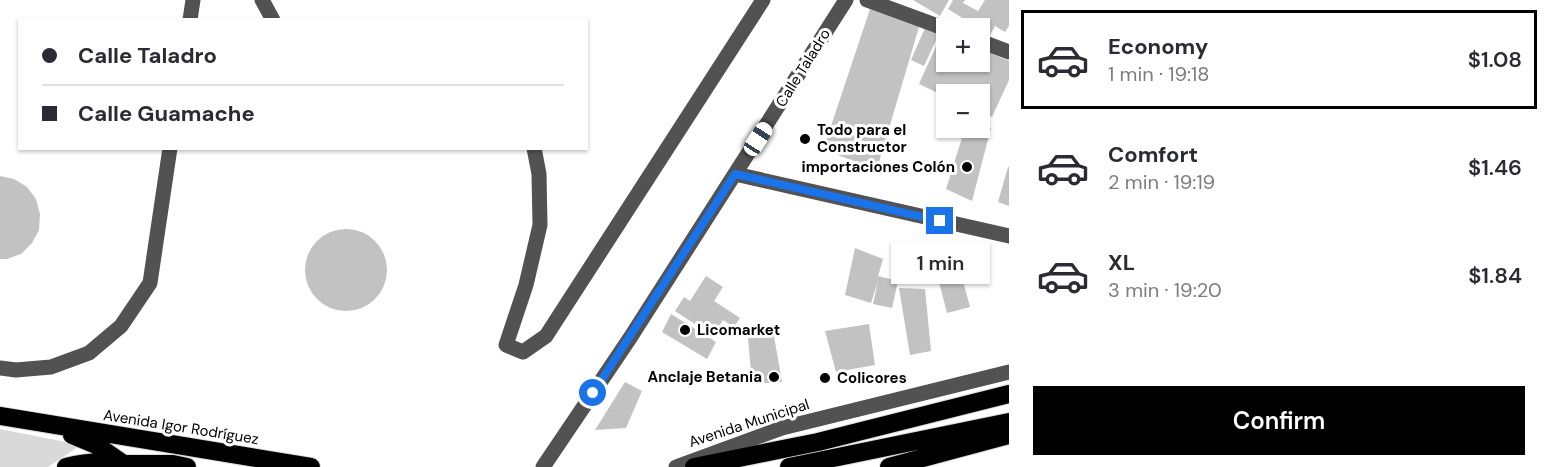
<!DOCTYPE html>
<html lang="en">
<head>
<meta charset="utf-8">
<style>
  :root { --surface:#fff; --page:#f7f7f7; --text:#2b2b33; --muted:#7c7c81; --line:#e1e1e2; --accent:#000 }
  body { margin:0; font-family:"DM Sans",sans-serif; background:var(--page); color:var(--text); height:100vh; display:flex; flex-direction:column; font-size:22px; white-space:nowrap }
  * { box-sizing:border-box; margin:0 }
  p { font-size:20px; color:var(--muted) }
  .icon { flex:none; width:33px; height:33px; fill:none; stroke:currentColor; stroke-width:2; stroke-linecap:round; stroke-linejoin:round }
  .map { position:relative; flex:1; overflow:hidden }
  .panel { display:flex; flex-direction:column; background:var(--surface); width:540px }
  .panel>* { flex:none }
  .guide { position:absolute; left:18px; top:18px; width:570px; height:132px; border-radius:0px; box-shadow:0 2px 4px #0004; display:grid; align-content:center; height:132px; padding:0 24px; background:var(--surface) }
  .controls { position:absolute; left:936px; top:18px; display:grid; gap:12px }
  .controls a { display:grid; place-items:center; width:54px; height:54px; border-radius:0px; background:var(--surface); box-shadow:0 2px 4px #0004; font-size:30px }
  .end { position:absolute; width:27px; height:27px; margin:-14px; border:8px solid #1a73e8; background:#fff; box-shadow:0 0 0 3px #fff }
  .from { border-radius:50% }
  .bubble { position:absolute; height:42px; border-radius:0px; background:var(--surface); box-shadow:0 2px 4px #0004; font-size:20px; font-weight:600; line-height:42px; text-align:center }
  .car { position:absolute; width:18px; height:36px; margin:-18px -9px; border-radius:8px; box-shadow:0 0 4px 2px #0007; background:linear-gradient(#fff 24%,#345 0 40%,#fff 0 76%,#345 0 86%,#fff 0) }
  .guide b { display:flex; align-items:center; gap:21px; height:57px; font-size:22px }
  .guide b+b { border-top:2px solid var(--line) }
  .guide i { width:15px; height:15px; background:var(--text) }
  ul { padding:10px 0 0; list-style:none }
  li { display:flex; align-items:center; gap:18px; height:99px; margin:0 12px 9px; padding:0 12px; border:3px solid transparent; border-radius:0px }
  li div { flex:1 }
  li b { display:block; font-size:22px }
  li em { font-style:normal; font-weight:600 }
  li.on { border-color:var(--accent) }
  li>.icon { width:54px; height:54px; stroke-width:1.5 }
  .primary-button { display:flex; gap:12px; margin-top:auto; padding:12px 24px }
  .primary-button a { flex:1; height:69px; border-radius:0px; background:var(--accent); color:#fff; font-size:24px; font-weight:600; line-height:69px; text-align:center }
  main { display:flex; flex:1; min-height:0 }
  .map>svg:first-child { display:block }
</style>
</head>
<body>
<main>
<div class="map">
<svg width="1009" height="467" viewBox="0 0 1009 467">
  <rect width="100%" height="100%" fill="#fff"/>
  <!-- green -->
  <path fill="#d9d9d9" d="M0,429L81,445L48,467H0Z"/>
  <!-- building -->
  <path fill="#c2c2c2" d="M913,0H949L940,16Z
    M953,0H965L963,3L978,11L985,0H1009V26L1005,32L995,26L990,35L948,9Z
    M870,9L919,27L877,169L823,150Z
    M925,28L939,34L924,66L911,60Z
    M941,35L946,37V62H980V48L1009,61V80L992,117L980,111V94H946V97L919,84Z
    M980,124L991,128L972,201L946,189L965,128H980Z
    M1008,167H1009V206L998,202Z
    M0,176L14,179L27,187L36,199L40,214L39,230L32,243L21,254L7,259H0Z
    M305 270a41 41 0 1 1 82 0a41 41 0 1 1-82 0Z
    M954,247L970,307L947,313L931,251Z
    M855,248L883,259L878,276L898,281L892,308L873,304L878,281L871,303L845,295Z
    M706,276L723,287L714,301L740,318L734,327L723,320L713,336L675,311L684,297L690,301Z
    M899,288L925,289L931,351L910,355Z
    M671,314L716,342L707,359L662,332Z
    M869,324L875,365L836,372L825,331Z
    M772,325L782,382L752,384L747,327Z
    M625,382L642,391L626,428L595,430Z"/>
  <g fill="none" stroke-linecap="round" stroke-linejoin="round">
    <defs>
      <path id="highway" d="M0,416L311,467
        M72,435L96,445L122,463
        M128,464H173L187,467
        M66,467C89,461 115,461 138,467
        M694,467L818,442L1009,394
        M789,467L1009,422
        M889,467L1009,435"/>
    </defs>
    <!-- highway casing -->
    <use href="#highway" stroke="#dbdbdb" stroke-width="20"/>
    <!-- minor -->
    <path stroke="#525252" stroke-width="15" d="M262,0L273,20
      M867,0L946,29
      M190,20L193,0
      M980,41L1009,52
      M534,148L539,174L540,225L526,285L506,345L523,352L546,336L763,0
      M735,174L1009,236
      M0,368L16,370L51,367L89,353L121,326L150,283L170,148
      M543,467L630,338L846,0
      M676,467L782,428L1009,372"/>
    <!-- highway -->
    <use href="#highway" stroke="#000" stroke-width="18"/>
  </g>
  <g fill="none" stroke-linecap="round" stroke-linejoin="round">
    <!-- route -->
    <path stroke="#1a73e8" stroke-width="8" d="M593,393L735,174L940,221"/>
  </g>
  <!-- markers -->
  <g fill="#000" stroke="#fff" stroke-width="2">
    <circle cx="805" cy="139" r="6"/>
    <circle cx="967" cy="167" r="6"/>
    <circle cx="685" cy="330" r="6"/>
    <circle cx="774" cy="377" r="6"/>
    <circle cx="825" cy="378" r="6"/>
  </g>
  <g text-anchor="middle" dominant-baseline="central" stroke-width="6" stroke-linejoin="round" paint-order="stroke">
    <!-- street labels -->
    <g font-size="15" fill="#000" stroke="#fff">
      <text transform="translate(803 68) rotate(-58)">Calle Taladro</text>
      <text transform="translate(749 423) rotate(-18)">Avenida Municipal</text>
      <text transform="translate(181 427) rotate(9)">Avenida Igor Rodríguez</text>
    </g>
    <!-- poi labels -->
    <g font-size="15" font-weight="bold" fill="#000" stroke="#fff" text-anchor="start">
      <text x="817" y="130">Todo para el<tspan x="817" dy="17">Constructor</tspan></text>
      <text x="955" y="167" text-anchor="end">importaciones Colón</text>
      <text x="697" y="330">Licomarket</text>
      <text x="762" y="377" text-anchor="end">Anclaje Betania</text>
      <text x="837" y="378">Colicores</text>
    </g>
  </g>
</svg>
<div class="controls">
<a>+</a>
<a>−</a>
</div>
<i class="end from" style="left:593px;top:393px"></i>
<i class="end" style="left:940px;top:221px"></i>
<div class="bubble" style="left:891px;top:242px;width:99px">1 min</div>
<i class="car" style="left:758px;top:139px;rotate:33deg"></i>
<div class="guide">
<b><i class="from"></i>Calle Taladro</b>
<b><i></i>Calle Guamache</b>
</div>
</div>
<section class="panel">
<ul>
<li class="on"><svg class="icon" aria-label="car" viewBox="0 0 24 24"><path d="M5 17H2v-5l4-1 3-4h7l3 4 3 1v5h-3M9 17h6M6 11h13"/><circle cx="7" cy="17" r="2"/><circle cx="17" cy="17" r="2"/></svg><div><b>Economy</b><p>1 min · 19:18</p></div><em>$1.08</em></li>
<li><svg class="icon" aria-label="car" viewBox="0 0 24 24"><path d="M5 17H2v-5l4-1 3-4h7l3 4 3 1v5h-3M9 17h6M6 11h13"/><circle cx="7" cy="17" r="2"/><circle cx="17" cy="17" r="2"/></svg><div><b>Comfort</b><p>2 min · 19:19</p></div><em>$1.46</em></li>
<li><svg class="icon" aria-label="car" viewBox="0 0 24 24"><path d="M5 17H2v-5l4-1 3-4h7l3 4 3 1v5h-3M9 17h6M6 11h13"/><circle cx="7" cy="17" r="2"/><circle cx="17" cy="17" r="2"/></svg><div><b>XL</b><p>3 min · 19:20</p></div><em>$1.84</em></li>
</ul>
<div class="primary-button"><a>Confirm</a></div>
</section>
</main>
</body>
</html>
